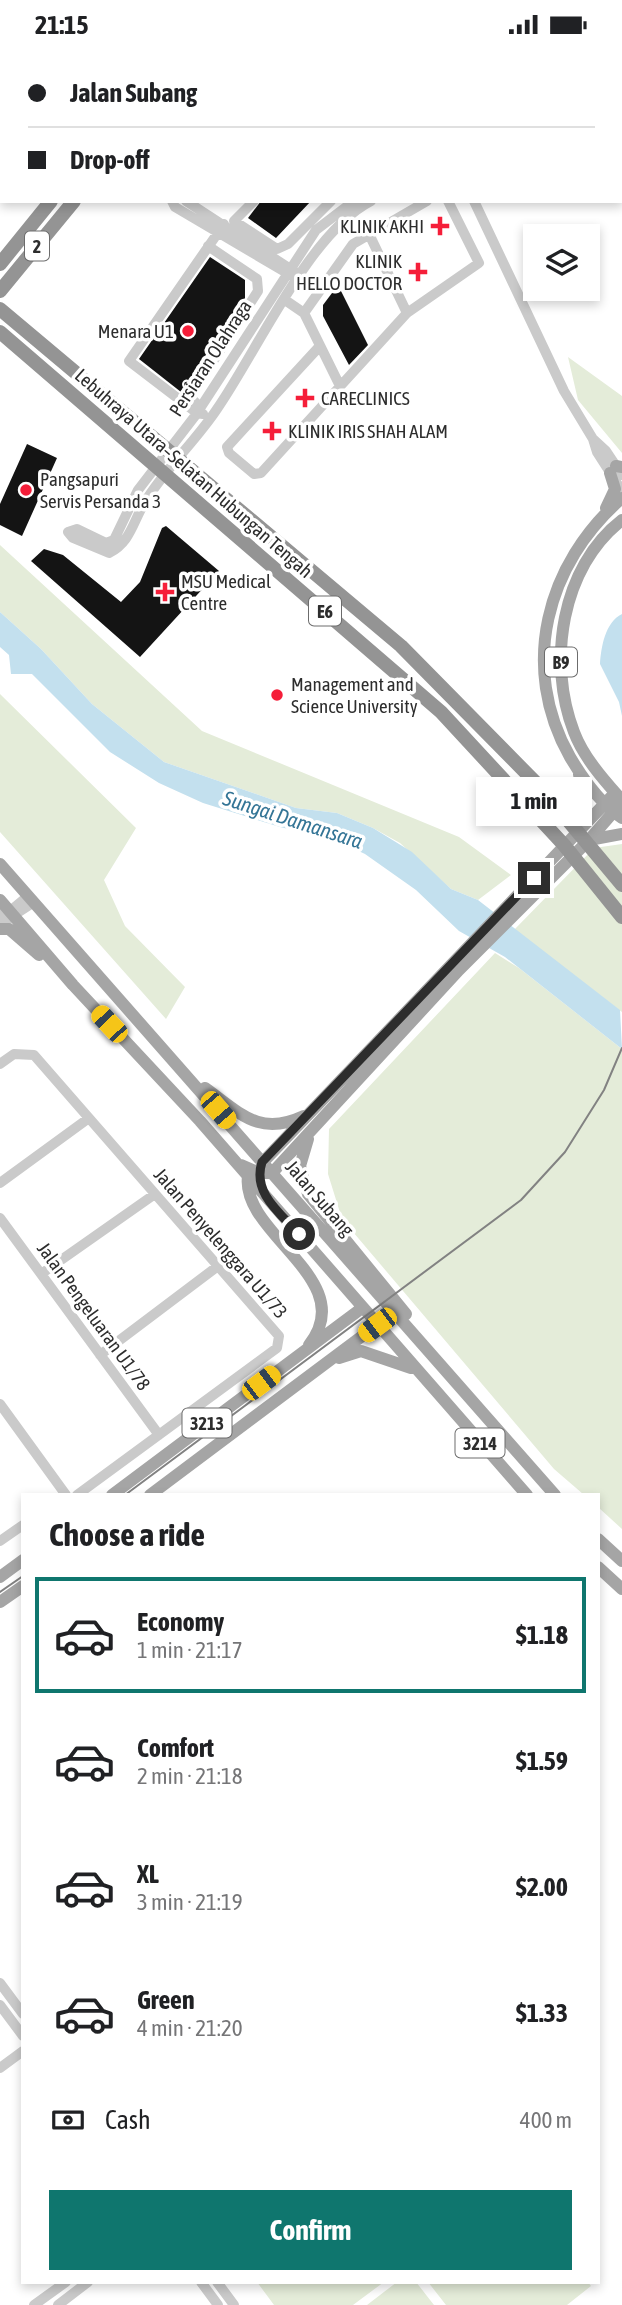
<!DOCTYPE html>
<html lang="en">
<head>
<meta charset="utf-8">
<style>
  :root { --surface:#fff; --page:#f6f6f6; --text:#202124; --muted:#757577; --line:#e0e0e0; --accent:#0f766e }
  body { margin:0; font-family:"Asap Condensed",sans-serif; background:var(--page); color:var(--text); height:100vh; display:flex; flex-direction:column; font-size:26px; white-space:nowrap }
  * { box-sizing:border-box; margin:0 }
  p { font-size:23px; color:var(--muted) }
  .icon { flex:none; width:38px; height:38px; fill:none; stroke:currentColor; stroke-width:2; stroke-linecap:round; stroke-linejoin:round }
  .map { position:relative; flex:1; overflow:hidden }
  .details { position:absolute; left:21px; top:1444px; width:579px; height:791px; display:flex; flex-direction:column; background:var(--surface); border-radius:0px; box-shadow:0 4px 10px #0003 }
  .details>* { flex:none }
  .top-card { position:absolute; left:0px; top:0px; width:623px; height:154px; box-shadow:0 4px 10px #0003; display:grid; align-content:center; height:154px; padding:0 28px; background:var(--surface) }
  .tools { position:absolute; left:523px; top:175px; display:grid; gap:14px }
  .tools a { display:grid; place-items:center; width:77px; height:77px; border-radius:0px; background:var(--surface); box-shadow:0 4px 10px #0003; font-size:35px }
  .end { position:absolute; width:32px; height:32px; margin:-16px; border:9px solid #2d2d2d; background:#fff; box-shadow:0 0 0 4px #fff }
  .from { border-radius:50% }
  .bubble { position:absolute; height:49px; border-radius:0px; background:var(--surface); box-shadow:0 4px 10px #0003; font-size:23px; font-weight:700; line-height:49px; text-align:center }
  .car { position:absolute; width:21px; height:42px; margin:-21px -10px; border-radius:9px; box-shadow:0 0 5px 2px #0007; background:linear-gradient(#f5c518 24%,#345 0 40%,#f5c518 0 76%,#345 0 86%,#f5c518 0) }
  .top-card b { display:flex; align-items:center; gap:24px; height:66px; font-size:26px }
  .top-card b+b { border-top:2px solid var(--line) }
  .top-card i { width:18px; height:18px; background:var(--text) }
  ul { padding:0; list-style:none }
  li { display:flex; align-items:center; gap:21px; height:116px; margin:0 14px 10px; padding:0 14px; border:4px solid transparent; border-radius:0px }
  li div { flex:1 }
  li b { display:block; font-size:26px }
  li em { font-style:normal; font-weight:700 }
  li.selected { border-color:var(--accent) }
  li>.icon { width:63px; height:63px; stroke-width:1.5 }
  h2 { padding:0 28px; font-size:32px; line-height:84px }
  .pay { display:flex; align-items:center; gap:18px; height:77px; padding:0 28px; font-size:26px }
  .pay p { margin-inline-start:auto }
  .action { display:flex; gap:14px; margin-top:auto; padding:14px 28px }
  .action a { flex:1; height:80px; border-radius:0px; background:var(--accent); color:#fff; font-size:28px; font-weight:700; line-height:80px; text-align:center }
  .status { display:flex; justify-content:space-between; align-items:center; height:49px; padding:0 35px; background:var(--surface); direction:ltr }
  .status svg { height:19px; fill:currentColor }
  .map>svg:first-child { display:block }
</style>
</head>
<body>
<div class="status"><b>21:15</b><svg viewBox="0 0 49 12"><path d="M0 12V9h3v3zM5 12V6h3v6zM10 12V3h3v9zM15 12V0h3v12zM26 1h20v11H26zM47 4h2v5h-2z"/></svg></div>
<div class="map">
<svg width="622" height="2256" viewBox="0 0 622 2256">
  <rect width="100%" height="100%" fill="#fff"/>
  <!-- green -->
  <path fill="#e4ecd9" d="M568,308L622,347V404L578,351Z
    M0,496L202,682L459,788L511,826L478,851L451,840L400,794L373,779L337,764L296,759L164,713L92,655L41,600L0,563Z
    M0,645L136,779L104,831L125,877L185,938L166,970L0,783Z
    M622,795V963L514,881L594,799Z
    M495,904L519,919L622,1000V1480L599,1459L598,1446L583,1445L554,1420L342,1170L328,1125L329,1080Z
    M257,2233H384L353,2256H274Z
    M397,2233H416L434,2256H367Z
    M428,2233H588L591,2237L567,2256H446Z"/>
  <!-- water -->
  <path fill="#c3e0ee" d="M0,563L41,600L92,655L164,713L296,759L337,764L373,779L412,803L451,840L478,851L620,961L622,1000L505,908L459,882L416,841L365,805L335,791L280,778L203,754L159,734L110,703L32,625H11L9,606L0,598Z
    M622,565V667L619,653L600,615C601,599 605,573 622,565Z"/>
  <!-- building -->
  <path fill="#141414" d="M261,152H311L276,189L248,169Z
    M210,208L245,231V249L181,343L139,310Z
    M338,236L368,296L349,316L323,267V256Z
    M27,395L57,409L22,487L0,476V455Z
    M166,477L219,522L140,608L31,512L44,500L63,506L121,553L140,533L162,479Z"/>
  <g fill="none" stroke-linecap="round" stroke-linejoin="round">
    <!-- minor -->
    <path stroke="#cacaca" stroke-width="10" d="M393,0L394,2
      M216,2L218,0
      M557,2L559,0
      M573,2L575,0
      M172,152L175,158L292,227
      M186,152L295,223
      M254,152L234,172L277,200L288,195L331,152
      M474,152L564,342L593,390L597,403L622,442
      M369,185L407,264
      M285,251L304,264
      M304,264L353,195L427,152
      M304,264L340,337
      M319,298L227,398L229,404L254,425L261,424L407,264L479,214L448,152
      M198,356L190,348L258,242L257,230L208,197
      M203,365L197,364L129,312L224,175
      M593,390L606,402L622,426
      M68,483L73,489L109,504C131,493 133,472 145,453C165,420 195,393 217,360C258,301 309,184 371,152
      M68,483L77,480L106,494L114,491L138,441L195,367L316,181L354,152
      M0,864L10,862L28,847
      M0,875L34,853
      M0,1015L14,1005L34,1006L279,1287L277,1299L77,1446
      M0,1134L89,1069
      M0,1169L159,1386
      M41,1225L155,1145
      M100,1306L218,1217
      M0,1355L66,1446
      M0,1492L23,1476
      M0,1934L23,1965
      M0,1956L23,1987
      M0,2019L23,2002
      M201,2233L218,2256
      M217,2233L234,2256
      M34,2256L66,2233
      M58,2256L88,2233"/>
    <!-- major -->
    <path stroke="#a5a5a5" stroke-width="12" d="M153,2L154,0
      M616,417L622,418
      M622,449C546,515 519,618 570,708C583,730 601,755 622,769
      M606,459L615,440L610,424
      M579,725L583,751L580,779
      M619,748C602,729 583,707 574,683C547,613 561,518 622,471
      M589,791L622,785
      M0,815L555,1446
      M0,851L73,936L200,1072L527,1446
      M0,880H9L39,906
      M205,1039C240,1064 259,1088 304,1067
      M308,1090L300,1117L308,1145L406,1265
      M241,1116L259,1124H272L459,921L589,791L622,753
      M260,1121L263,1113L615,744
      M248,1127C240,1185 361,1231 309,1296
      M339,1309L361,1302L411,1319
      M112,1446L362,1259
      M150,1446L377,1276
      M598,1490L622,1512
      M598,1518L622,1540
      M0,1528L23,1511
      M0,1553L23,1537"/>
    <!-- highway -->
    <path stroke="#949494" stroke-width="14" d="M176,2L177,0
      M198,2L199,0
      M0,215L51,152
      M0,242L74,152"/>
    <!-- tram -->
    <path stroke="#828282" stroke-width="2" d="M125,1446L521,1151L565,1103L604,1041L622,999
      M0,1543L23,1527"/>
    <!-- highway-bridge -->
    <path stroke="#949494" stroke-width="14" d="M0,260L401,597L541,739L622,836
      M0,283L441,663L564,796L622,868"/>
  </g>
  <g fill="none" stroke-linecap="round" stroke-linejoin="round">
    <!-- route -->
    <path stroke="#2d2d2d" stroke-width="9" d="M299,1185C280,1164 252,1144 262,1113L534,829"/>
  </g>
  <!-- markers -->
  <g fill="#f51e39" stroke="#fff" stroke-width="2.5">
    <path d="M436.5 166.5h7v7h7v7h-7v7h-7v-7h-7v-7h7z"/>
    <path d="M414.5 212.5h7v7h7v7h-7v7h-7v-7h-7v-7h7z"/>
    <circle cx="188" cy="282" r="7"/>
    <path d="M301.5 338.5h7v7h7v7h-7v7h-7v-7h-7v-7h7z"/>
    <path d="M268.5 371.5h7v7h7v7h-7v7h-7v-7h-7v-7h7z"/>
    <circle cx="26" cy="441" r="7"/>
    <path d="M161.5 532.5h7v7h7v7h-7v7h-7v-7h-7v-7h7z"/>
    <circle cx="277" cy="646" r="7"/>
  </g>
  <g text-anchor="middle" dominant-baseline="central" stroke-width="7" stroke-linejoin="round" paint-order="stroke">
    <!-- shield labels -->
    <g fill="#fff" stroke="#6c6c6c" stroke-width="2">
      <rect x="25" y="182.5" width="24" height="29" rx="5"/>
      <rect x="309" y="547.5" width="32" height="29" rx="5"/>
      <rect x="545" y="598.5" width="32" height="29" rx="5"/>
      <rect x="182.5" y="1359.5" width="49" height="29" rx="5"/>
      <rect x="455.5" y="1379.5" width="49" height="29" rx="5"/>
    </g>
    <g font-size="18" font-weight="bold" fill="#2d2d2d">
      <text x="37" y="197">2</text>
      <text x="325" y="562">E6</text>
      <text x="561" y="613">B9</text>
      <text x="207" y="1374">3213</text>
      <text x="480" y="1394">3214</text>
    </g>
    <!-- poi labels -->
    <g font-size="19" fill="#2d2d2d" stroke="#fff" text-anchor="start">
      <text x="424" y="177" text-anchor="end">KLINIK AKHI</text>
      <text x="402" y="212" text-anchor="end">KLINIK<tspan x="402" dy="22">HELLO DOCTOR</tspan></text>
      <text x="174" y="282" text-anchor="end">Menara U1</text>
      <text x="321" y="349">CARECLINICS</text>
      <text x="288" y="382">KLINIK IRIS SHAH ALAM</text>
      <text x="40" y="430">Pangsapuri<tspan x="40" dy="22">Servis Persanda 3</tspan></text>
      <text x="181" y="532">MSU Medical<tspan x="181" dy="22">Centre</tspan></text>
      <text x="291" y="635">Management and<tspan x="291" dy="22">Science University</tspan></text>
    </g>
    <!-- street labels -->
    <g font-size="19" fill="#2d2d2d" stroke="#fff">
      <text transform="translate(210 309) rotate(-57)">Persiaran Olahraga</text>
      <text transform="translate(194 424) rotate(41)">Lebuhraya Utara–Selatan Hubungan Tengah</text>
      <text transform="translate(320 1149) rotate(49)">Jalan Subang</text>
      <text transform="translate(221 1194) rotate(49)">Jalan Penyelenggara U1/73</text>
      <text transform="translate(94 1267) rotate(54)">Jalan Pengeluaran U1/78</text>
    </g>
    <!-- water labels -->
    <g font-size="21" font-style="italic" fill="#347596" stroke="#fff">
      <text transform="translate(293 770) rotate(18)">Sungai Damansara</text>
    </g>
  </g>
</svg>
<div class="tools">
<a><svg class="icon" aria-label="layers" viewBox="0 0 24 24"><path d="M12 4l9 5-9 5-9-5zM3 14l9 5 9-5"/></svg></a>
</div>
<i class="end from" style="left:299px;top:1185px"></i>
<i class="end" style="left:534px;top:829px"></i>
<div class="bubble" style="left:476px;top:728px;width:116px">1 min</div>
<i class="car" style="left:109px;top:975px;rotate:317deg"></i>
<i class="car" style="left:218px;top:1061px;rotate:139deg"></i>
<i class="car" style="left:377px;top:1276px;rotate:233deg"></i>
<i class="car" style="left:261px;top:1334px;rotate:53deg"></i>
<div class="top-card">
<b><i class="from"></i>Jalan Subang</b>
<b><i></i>Drop-off</b>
</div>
<section class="details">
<h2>Choose a ride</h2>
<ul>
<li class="selected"><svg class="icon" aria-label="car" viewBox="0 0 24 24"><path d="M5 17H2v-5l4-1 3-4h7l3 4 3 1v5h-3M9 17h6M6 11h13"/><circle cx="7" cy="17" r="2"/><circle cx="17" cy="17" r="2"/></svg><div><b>Economy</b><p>1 min · 21:17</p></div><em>$1.18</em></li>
<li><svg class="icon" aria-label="car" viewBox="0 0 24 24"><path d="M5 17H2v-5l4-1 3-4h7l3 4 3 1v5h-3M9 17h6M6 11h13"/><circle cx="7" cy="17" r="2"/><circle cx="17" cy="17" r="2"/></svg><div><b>Comfort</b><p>2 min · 21:18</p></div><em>$1.59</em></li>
<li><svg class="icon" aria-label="car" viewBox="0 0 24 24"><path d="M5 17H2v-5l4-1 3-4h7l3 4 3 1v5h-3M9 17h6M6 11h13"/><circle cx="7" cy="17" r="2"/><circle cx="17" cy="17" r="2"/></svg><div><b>XL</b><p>3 min · 21:19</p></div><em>$2.00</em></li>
<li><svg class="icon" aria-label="car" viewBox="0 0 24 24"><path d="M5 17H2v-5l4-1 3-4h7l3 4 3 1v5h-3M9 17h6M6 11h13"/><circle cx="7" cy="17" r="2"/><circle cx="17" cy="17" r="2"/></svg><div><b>Green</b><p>4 min · 21:20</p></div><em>$1.33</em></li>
</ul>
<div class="pay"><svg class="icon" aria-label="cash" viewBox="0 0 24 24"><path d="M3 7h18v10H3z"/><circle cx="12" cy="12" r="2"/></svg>Cash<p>400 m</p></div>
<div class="action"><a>Confirm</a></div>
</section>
</div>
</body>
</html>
